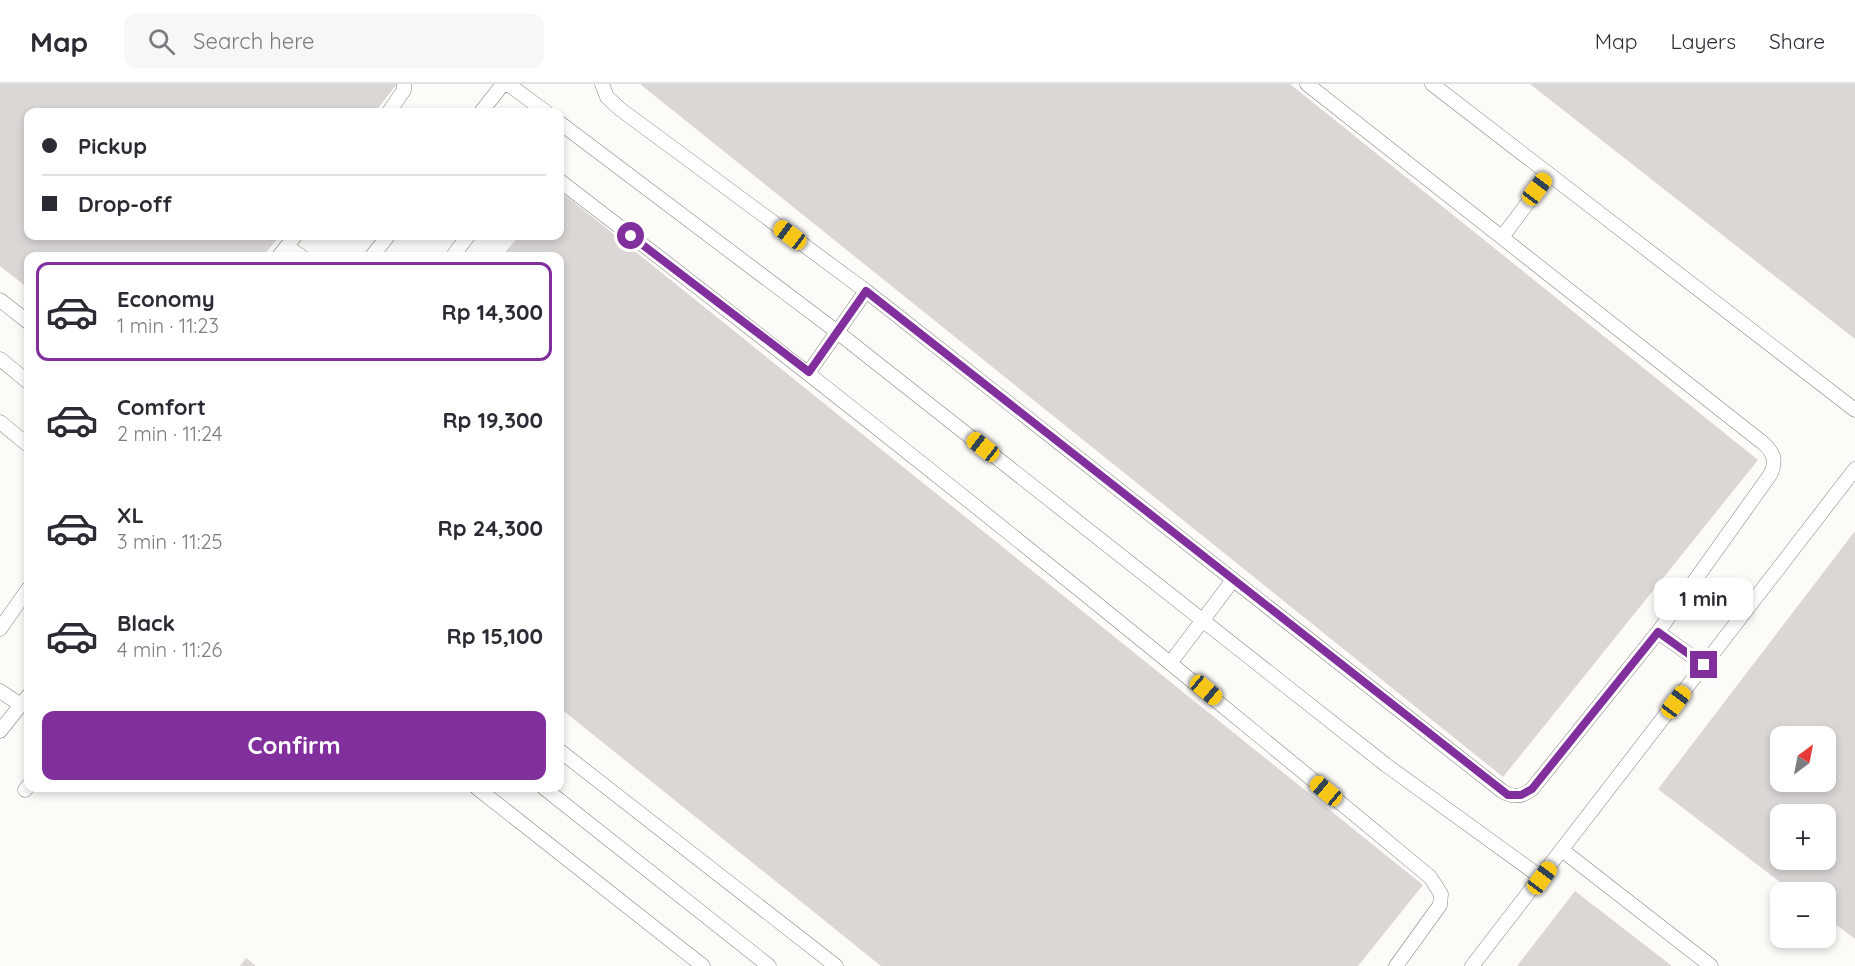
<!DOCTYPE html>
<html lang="en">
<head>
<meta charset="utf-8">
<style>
  :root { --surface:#fff; --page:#f7f7f7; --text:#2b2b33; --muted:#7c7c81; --line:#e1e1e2; --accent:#822f9e }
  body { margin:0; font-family:Quicksand,sans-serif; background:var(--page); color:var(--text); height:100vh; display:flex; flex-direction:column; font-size:22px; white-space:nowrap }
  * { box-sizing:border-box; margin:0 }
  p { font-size:20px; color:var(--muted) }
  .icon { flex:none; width:33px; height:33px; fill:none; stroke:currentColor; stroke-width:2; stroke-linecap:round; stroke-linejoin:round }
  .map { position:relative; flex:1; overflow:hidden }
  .side { position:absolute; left:24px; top:168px; width:540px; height:540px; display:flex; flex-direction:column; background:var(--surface); border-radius:12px; box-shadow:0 3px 9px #0003 }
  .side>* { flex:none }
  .hud { position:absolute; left:24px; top:24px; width:540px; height:132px; border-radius:12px; box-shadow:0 3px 9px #0003; display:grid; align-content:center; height:132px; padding:0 18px; background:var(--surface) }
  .needle { width:39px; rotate:32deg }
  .tools { position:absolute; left:1770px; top:642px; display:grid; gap:12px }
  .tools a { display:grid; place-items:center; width:66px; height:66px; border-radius:12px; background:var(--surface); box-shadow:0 3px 9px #0003; font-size:30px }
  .end { position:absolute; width:27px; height:27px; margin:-14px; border:8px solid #822f9e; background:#fff; box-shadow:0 0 0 3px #fff }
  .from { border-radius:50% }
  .bubble { position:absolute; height:42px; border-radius:12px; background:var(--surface); box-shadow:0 3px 9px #0003; font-size:20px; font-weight:700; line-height:42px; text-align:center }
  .car { position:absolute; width:18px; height:36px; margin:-18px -9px; border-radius:8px; box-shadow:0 0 4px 2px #0007; background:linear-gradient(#f5c518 24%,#345 0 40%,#f5c518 0 76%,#345 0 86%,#f5c518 0) }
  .hud b { display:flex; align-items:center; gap:21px; height:57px; font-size:22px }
  .hud b+b { border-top:2px solid var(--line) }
  .hud i { width:15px; height:15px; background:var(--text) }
  ul { padding:10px 0 0; list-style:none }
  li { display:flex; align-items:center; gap:18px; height:99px; margin:0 12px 9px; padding:0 6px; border:3px solid transparent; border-radius:12px }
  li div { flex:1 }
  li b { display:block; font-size:22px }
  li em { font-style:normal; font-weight:700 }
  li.on { border-color:var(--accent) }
  li>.icon { width:54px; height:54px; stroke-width:1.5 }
  .action { display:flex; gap:12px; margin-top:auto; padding:12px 18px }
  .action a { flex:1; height:69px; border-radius:12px; background:var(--accent); color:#fff; font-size:24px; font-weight:700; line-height:69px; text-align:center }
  header { display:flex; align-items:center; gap:36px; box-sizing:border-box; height:84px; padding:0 30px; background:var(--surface); border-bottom:2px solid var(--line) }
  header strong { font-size:28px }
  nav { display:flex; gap:33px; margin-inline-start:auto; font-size:21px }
  .search { width:420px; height:54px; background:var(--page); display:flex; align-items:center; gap:15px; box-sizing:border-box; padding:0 21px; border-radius:12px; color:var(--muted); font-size:22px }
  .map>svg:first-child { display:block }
</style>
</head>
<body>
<header>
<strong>Map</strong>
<div class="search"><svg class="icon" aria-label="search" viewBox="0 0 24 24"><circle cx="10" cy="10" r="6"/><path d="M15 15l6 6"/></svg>Search here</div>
<nav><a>Map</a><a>Layers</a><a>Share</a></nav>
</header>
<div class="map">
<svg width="1855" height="882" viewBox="0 0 1855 882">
  <rect width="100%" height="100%" fill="#fdfbf8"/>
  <!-- building -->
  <path fill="#dad7d5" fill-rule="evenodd" d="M0,0H397L375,28H28V152H280L263,172H28V204L0,182Z
    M640,0H1290L1758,376L1503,693Z
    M1530,0H1855V255Z
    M560,107L1423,801L1358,882H881L560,624V172H502L519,152H560Z
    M1855,447V855L1826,833V808H1793L1658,705ZM1780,652H1826V698H1780ZM1780,730H1826V776H1780Z
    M1575,807L1672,882H1517Z
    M246,874L256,882H240Z"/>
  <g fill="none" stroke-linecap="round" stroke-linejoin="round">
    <defs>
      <path id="lane" d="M508,0L546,28
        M602,0L607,13L620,25L866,207L1502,707C1513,714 1522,713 1532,705L1658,548L1770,391C1777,377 1774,369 1763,359L1307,0
        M1432,0L1855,326
        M389,28L404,6V0
        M481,28L503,0
        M560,39L836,247L1386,681L1542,794
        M560,97C855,323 1144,555 1430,793L1441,810L1440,821L1396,882
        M1503,152L1549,90
        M287,163L301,172
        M279,172L295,152
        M372,172L388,152
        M453,172L468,152
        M0,216L28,238
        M0,275L28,298
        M809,288L866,207
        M0,338L28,361
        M0,545L28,505
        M1658,548L1704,581
        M1171,578L1233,496
        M0,607L21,621
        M0,647L28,612
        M560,667L836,882
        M477,704L703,882
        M544,704L769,882
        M25,706L28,702
        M1562,766L1711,882
        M1472,882L1855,385"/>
    </defs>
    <!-- lane casing -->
    <use href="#lane" stroke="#81807d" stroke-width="15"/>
    <!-- lane -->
    <use href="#lane" stroke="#fff" stroke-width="14"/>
  </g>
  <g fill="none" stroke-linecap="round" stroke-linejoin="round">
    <!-- route -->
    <path stroke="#822f9e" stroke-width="8" d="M631,152L809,288L866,207L1508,711H1521L1532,705L1658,548L1704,581"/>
  </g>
</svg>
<div class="tools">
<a><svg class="needle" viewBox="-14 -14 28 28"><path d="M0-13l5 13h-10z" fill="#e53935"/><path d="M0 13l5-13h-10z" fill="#7c7c81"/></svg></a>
<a>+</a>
<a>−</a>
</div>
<i class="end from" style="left:631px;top:152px"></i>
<i class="end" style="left:1704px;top:581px"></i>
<div class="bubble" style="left:1654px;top:494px;width:99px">1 min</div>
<i class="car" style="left:1537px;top:105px;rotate:37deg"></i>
<i class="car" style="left:790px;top:151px;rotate:307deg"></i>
<i class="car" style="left:983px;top:363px;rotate:308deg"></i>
<i class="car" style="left:1206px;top:606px;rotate:130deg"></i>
<i class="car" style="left:1676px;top:618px;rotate:37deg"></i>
<i class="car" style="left:1326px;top:707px;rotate:310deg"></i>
<i class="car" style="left:1542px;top:794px;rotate:37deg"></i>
<div class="hud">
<b><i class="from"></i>Pickup</b>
<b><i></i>Drop-off</b>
</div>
<section class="side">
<ul>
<li class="on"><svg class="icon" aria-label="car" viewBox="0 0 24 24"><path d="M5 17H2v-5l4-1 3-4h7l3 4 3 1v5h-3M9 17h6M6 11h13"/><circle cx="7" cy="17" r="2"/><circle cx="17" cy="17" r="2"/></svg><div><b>Economy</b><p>1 min · 11:23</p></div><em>Rp 14,300</em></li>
<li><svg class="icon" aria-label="car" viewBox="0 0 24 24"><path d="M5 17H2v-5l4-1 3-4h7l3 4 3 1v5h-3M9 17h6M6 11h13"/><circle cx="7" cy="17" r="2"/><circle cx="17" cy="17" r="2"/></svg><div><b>Comfort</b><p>2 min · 11:24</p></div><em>Rp 19,300</em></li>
<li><svg class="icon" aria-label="car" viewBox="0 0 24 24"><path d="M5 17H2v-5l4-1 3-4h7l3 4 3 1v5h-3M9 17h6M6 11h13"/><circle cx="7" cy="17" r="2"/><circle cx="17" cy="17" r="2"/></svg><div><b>XL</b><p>3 min · 11:25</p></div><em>Rp 24,300</em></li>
<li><svg class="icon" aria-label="car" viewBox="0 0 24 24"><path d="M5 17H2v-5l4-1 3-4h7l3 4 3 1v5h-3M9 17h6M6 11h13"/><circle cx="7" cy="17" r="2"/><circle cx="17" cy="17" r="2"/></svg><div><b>Black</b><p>4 min · 11:26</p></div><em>Rp 15,100</em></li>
</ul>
<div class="action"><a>Confirm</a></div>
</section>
</div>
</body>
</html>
